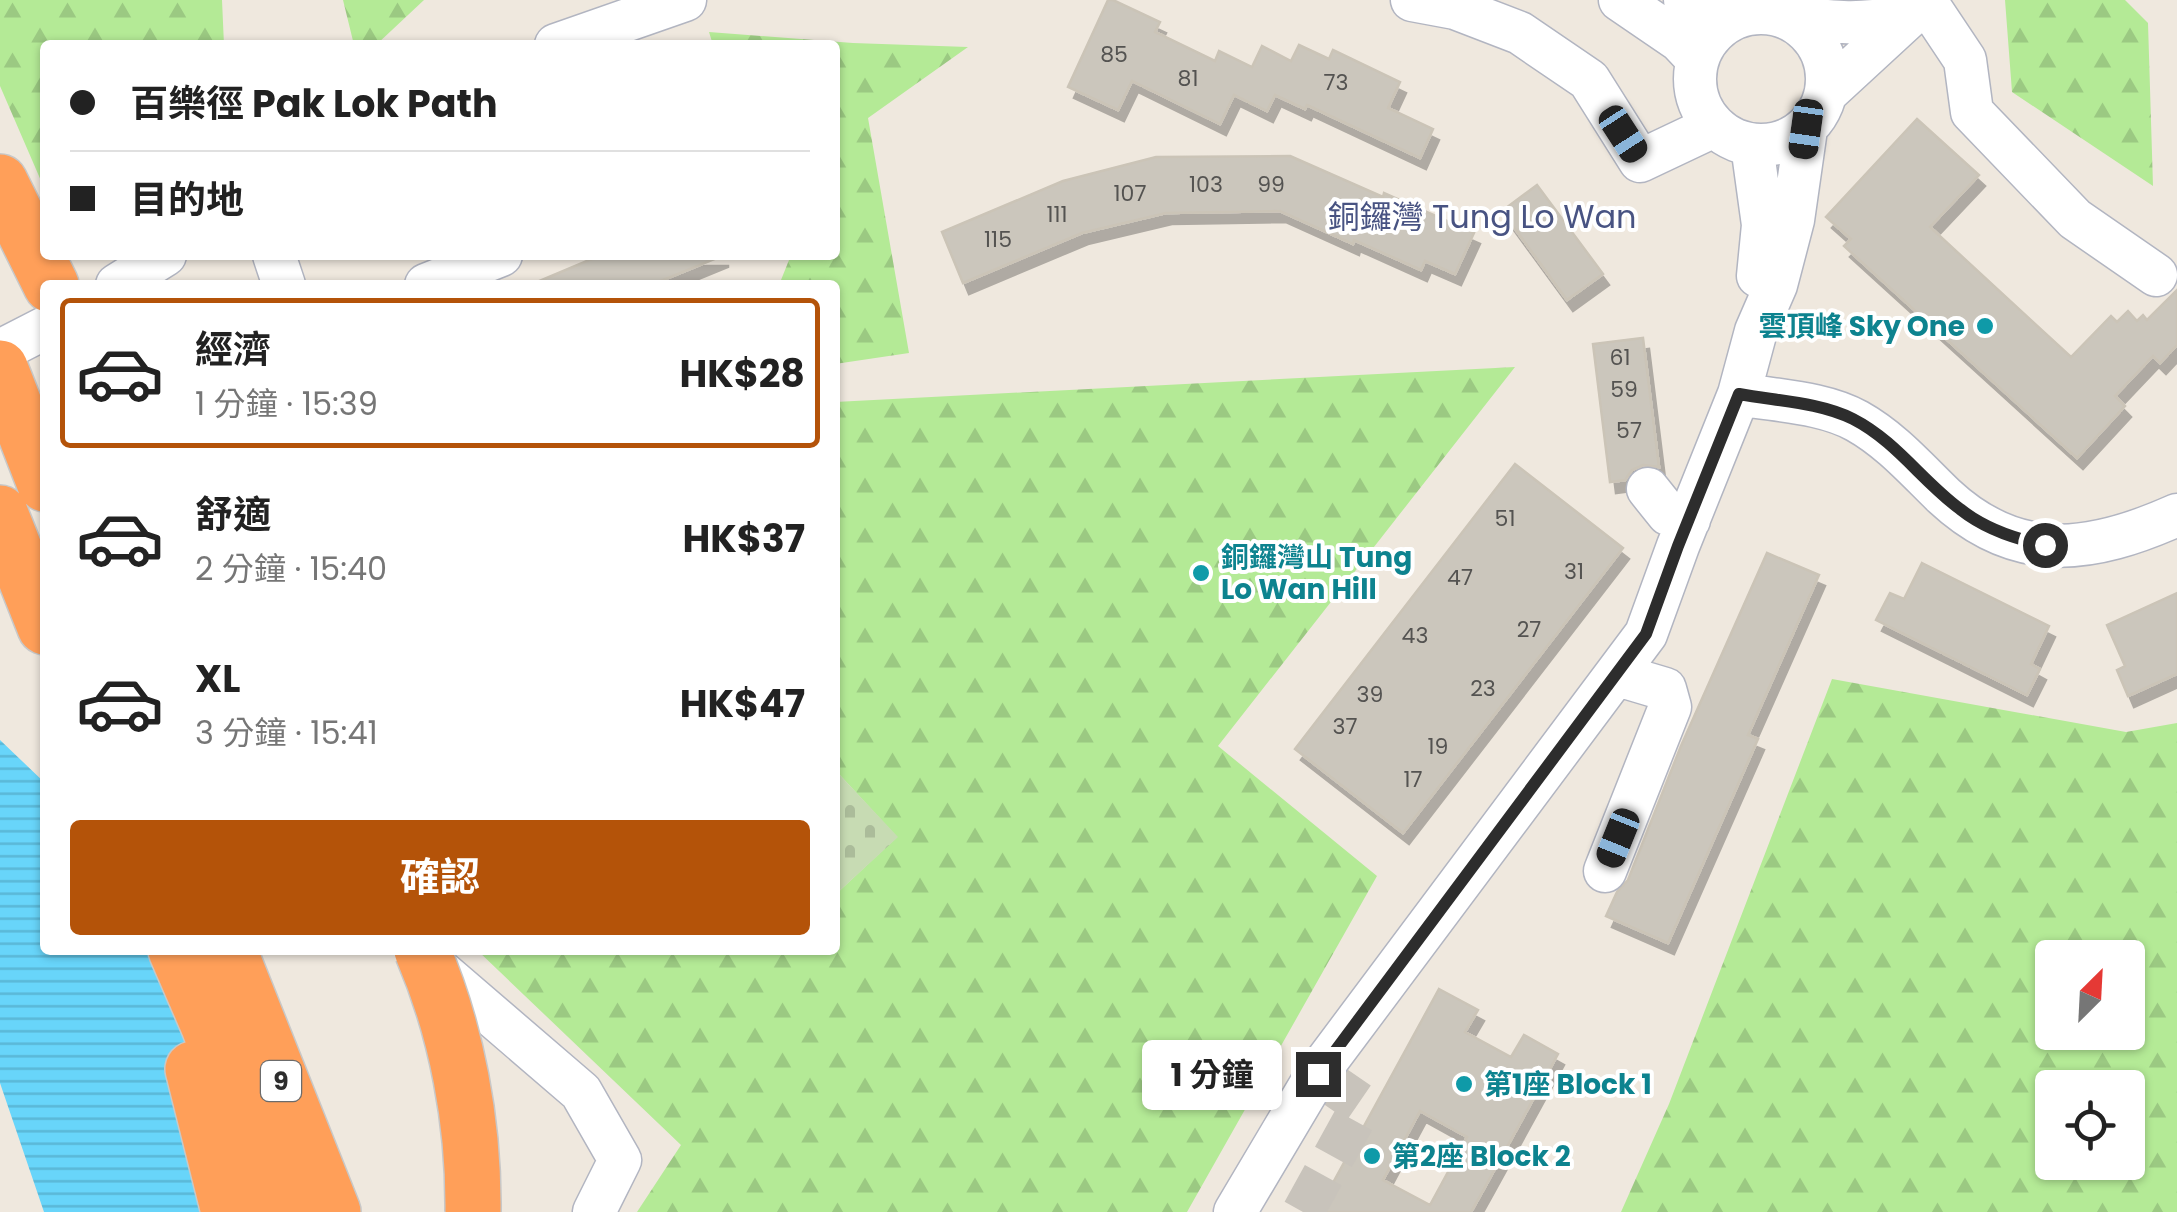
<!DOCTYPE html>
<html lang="zh-TW">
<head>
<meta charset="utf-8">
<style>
  :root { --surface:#fff; --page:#f6f6f6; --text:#222; --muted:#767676; --line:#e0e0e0; --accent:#b45309 }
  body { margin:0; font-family:Poppins,"Noto Sans TC",sans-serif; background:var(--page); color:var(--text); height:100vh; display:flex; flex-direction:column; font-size:38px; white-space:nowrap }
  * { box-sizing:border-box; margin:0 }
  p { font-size:32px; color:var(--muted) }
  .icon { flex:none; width:55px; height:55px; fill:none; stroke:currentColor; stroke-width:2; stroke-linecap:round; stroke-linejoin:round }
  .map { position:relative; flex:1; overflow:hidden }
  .drawer { position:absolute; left:40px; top:280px; width:800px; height:675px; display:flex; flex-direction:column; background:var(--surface); border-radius:10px; box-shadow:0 2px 8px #0004 }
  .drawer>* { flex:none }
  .top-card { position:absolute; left:40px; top:40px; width:800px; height:220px; border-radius:10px; box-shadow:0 2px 8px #0004; display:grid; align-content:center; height:220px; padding:0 30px; background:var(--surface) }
  .needle { width:65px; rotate:24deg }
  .buttons { position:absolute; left:2035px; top:940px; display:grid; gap:20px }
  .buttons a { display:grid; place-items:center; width:110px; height:110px; border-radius:10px; background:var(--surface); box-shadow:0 2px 8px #0004; font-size:50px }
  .end { position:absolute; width:45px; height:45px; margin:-22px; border:12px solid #2d2d2d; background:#fff; box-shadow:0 0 0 5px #fff }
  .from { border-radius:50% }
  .bubble { position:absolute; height:70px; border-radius:10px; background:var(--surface); box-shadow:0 2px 8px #0004; font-size:32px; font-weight:700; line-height:70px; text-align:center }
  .car { position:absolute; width:30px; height:60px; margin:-30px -15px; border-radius:12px; box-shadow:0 0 8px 2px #0007; background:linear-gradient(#222 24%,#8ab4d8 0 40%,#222 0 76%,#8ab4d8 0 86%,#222 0) }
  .top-card b { display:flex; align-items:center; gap:35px; height:95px; font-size:38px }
  .top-card b+b { border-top:2px solid var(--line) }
  .top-card i { width:25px; height:25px; background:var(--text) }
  ul { padding:18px 0 0; list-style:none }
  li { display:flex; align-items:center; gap:30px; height:150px; margin:0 20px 15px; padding:0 10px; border:5px solid transparent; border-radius:10px }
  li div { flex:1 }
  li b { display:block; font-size:38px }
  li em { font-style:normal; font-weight:700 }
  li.on { border-color:var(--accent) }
  li>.icon { width:90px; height:90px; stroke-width:1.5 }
  .action { display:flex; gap:20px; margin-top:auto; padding:20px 30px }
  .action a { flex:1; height:115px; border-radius:10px; background:var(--accent); color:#fff; font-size:40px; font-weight:700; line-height:115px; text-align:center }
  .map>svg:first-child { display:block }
</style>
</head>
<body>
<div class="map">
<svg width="2177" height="1212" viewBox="0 0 2177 1212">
  <defs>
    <pattern id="forest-firs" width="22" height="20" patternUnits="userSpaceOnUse" patternTransform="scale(2.5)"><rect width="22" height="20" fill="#b4ea96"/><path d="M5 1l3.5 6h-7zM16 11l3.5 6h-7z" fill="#9bc982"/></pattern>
    <pattern id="cemetery-stones" width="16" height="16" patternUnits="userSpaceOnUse" patternTransform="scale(2.5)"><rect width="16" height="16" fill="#c7dbb3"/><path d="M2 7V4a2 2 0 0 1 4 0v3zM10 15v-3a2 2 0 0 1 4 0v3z" fill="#abbc9a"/></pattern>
    <pattern id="water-rules" width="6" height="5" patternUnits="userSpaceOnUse" patternTransform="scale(2.5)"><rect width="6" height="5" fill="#68d5fa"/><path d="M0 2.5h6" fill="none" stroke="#5ab7d7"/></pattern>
    <filter id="shadow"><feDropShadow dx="6" dy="11" stdDeviation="0" flood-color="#0004"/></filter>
  </defs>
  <rect width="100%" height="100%" fill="#efe8de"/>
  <!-- forest -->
  <path fill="url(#forest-firs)" fill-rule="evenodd" d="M0,0H222L224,45H45V190L0,86Z
    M343,0H424L376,45H354Z
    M2005,0H2125L2148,23L2153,186L2012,92Z
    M709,32L853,43L968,47L868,118L909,353L835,364V285H779L791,255H835V45H713Z
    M1515,367L1218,746L1377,876L1187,1212H637L681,1145L477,950H835V895L897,837L838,773L835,776V402Z
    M1832,679L2126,732L2177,723V1212H1621L1669,1104ZM2052,958H2128V1032H2052ZM2052,1088H2128V1162H2052Z"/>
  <!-- cemetery -->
  <path fill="url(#cemetery-stones)" d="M838,773L898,837L835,895V776Z"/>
  <!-- water -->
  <path fill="url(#water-rules)" d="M0,740L45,783V950H181L275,1212H44L0,1083Z"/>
  <!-- building -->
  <path fill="#cbc6bc" stroke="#cbc4b7" stroke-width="2.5" fill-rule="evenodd" filter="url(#shadow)" d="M1108,0H1113L1160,22L1155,32L1215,61L1219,51L1252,67L1262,46L1291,61L1299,45L1329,59L1333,50L1400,82L1388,108L1433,129L1420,158L1307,105L1305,109L1275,95L1267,111L1234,95L1220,124L1132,81L1118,110L1068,87Z
    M1917,119L1979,175L1930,227L2071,357L2111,316L2117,322L2128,311L2137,321L2143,315L2147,320L2177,290V345L2160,363L2153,356L2115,396L2125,406L2077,458L1844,246L1851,239L1826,217Z
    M1290,156L1383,197L1384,193L1474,233L1455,274L1425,261L1421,270L1354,240L1353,244L1280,211L1166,213L1082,233L963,283L942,232L1063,181L1156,157Z
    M1537,185L1603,274L1567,300L1502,211Z
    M601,255H722V256L651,285H530Z
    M1643,338L1659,467L1643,465L1632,470L1625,480L1610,482L1593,344Z
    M1515,464L1623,548L1403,833L1295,749Z
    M1767,553L1819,575L1748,735L1758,739L1668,943L1606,916L1617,892L1628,880L1681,746Z
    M1922,563L2049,626L2031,664L2040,669L2027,695L1876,620L1890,593L1904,599Z
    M2177,593V674L2128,696L2117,670L2125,666L2107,625Z
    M1439,989L1478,1010L1465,1032L1511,1057L1524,1035L1558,1054L1485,1187L1471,1212H1317ZM1420,1111L1467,1137L1430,1205L1383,1180Z"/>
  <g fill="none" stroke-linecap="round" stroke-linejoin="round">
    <!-- minor-tunnel -->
    <path stroke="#c8c3bb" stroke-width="42" stroke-dasharray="42 21" stroke-linecap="butt" d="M1303,1212L1362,1105L1317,1074"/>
    <defs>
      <path id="minor" d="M1412,0L1455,8L1520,33L1589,80L1640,161L1714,126
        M1620,0L1680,41L1697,59
        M1685,0L1731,20
        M1925,0L1965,60L1972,112L2075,219L2156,275
        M1695 79a66 66 0 1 1 132 0a66 66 0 1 1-132 0Z
        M1783,16C1829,22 1864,27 1910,14
        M556,45L685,0
        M1826,93L1927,0
        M1752,145L1763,225L1758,276
        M274,255L284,285
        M117,285L165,255
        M426,285L501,255
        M0,351L45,328
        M1739,394C1777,401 1823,402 1857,421C1891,440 1916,469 1944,496C2018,565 2092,553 2177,515
        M1648,489L1668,514L1689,520
        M1605,871L1670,707L1665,689L1618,675
        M424,957L581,1092L620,1160L594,1212
        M1235,1212L1317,1074L1646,634L1678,546L1739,394L1756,331L1776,285L1793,220L1806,129"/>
      <path id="highway" d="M0,182L51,285
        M0,368L45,484
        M0,513L45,627
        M176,950L208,1024L280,1212
        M229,950L333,1212
        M193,1069L229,1212"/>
    </defs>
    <!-- minor casing -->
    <use href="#minor" stroke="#b2b5c1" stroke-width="45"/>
    <!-- highway casing -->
    <use href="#highway" stroke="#c8c8c8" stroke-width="58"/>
    <!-- minor -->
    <use href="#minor" stroke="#fff" stroke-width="42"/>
    <!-- highway -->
    <use href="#highway" stroke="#ff9f59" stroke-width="55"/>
    <defs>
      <path id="highway-bridge" d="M422,950C457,1031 474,1123 473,1212"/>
    </defs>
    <!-- highway-bridge casing -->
    <use href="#highway-bridge" stroke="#c8c8c8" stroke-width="58" stroke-linecap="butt"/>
    <!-- highway-bridge -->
    <use href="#highway-bridge" stroke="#ff9f59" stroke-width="55"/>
  </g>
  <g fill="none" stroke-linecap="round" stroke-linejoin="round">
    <!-- route -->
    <path stroke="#2d2d2d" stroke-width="12" d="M1318,1074L1646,634L1678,546L1739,394C1776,401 1819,402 1853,419C1896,441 1922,481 1960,509C1985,529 2015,539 2045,545"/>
  </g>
  <!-- markers -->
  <g fill="#0f9aa8" stroke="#fff" stroke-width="4">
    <circle cx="1985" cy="326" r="10"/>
    <circle cx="1201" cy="573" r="10"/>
    <circle cx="1464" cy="1084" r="10"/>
    <circle cx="1372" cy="1156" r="10"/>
  </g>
  <g text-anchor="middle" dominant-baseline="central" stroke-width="8" stroke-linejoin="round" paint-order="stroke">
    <!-- number labels -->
    <g font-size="22" fill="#545351">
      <text x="1114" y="54">85</text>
      <text x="1188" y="78">81</text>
      <text x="1336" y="82">73</text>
      <text x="1206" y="184">103</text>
      <text x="1271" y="184">99</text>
      <text x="1130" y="193">107</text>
      <text x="1057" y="214">111</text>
      <text x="998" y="239">115</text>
      <text x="1620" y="357">61</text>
      <text x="1624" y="389">59</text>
      <text x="1629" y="430">57</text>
      <text x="1505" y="518">51</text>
      <text x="1574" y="571">31</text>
      <text x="1460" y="577">47</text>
      <text x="1529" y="629">27</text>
      <text x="1415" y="635">43</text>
      <text x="1483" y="688">23</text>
      <text x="1370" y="694">39</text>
      <text x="1345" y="726">37</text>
      <text x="1438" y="746">19</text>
      <text x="1413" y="779">17</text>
    </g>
    <!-- shield labels -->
    <rect fill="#fff" stroke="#6c6c6c" stroke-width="2.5" x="261" y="1061" width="40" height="40" rx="8"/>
    <g font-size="25" font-weight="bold" fill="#2d2d2d">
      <text x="281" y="1081">9</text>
    </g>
    <!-- culture labels -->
    <g font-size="28" font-weight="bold" fill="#0d838f" stroke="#fff" text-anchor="start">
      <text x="1965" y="326" text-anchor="end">雲頂峰 Sky One</text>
      <text x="1221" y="557">銅鑼灣山 Tung<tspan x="1221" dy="32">Lo Wan Hill</tspan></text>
      <text x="1484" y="1084">第1座 Block 1</text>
      <text x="1392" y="1156">第2座 Block 2</text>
    </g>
    <!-- quarter labels -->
    <g font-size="32" fill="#485382" stroke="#fff">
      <text x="1482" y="216">銅鑼灣 Tung Lo Wan</text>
    </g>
  </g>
</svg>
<div class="buttons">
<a><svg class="needle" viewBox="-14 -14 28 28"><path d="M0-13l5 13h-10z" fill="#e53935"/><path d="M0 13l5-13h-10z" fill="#767676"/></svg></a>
<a><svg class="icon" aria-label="locate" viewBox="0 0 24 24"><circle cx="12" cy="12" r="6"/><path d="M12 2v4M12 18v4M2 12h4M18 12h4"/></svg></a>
</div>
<i class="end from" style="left:2045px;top:545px"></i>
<i class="end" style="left:1318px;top:1074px"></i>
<div class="bubble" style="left:1142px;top:1040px;width:140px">1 分鐘</div>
<i class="car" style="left:1806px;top:129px;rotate:188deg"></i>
<i class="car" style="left:1623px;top:134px;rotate:147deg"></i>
<i class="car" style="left:1618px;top:838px;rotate:202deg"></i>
<div class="top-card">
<b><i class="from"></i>百樂徑 Pak Lok Path</b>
<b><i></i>目的地</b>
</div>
<section class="drawer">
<ul>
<li class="on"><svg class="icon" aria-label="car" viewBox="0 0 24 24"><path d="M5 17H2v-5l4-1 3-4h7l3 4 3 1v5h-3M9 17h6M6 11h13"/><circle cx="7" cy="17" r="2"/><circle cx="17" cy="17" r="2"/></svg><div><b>經濟</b><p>1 分鐘 · 15:39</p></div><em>HK$28</em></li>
<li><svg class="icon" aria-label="car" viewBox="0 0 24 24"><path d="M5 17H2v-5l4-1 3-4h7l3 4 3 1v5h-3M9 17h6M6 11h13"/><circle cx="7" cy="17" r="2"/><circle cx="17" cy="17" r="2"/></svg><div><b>舒適</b><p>2 分鐘 · 15:40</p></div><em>HK$37</em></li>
<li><svg class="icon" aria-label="car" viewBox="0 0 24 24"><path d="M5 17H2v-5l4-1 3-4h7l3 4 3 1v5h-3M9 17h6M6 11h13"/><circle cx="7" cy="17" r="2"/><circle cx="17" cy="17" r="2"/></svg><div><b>XL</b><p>3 分鐘 · 15:41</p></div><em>HK$47</em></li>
</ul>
<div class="action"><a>確認</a></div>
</section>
</div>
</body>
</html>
